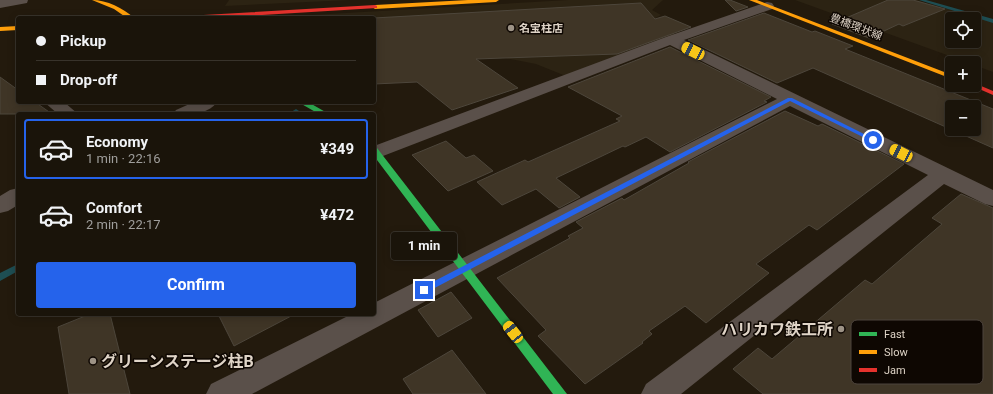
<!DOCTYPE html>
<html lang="en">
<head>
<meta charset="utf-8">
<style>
  :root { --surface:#1a140a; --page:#231d13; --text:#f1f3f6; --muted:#9f9e9c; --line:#38332b; --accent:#2563eb }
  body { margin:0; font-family:Roboto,"Noto Sans JP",sans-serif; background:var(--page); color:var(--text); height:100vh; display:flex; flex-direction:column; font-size:15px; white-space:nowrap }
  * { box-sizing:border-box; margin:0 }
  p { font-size:13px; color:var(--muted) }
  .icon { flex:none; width:22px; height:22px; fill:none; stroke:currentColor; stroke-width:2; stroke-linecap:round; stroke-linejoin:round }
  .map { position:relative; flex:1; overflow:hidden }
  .panel { position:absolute; left:16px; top:112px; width:360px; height:204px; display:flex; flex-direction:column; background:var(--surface); border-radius:4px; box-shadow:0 2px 10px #0003,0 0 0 1px var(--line) }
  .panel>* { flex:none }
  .guide { position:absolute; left:16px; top:16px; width:360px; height:88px; border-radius:4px; box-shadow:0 2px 10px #0003,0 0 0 1px var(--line); display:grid; align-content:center; height:88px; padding:0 20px; background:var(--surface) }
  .controls { position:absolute; left:945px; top:12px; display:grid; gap:8px }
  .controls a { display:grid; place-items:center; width:36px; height:36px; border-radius:4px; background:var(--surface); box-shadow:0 2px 10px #0003,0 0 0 1px var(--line); font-size:20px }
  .end { position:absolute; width:18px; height:18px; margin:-9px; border:5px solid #2563eb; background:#fff; box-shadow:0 0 0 2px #fff }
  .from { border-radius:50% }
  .bubble { position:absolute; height:28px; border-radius:4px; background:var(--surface); box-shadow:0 2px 10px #0003,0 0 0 1px var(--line); font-size:13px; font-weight:700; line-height:28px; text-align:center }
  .car { position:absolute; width:12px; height:24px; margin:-12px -6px; border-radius:5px; box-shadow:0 0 3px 1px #0007; background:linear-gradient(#f5c518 24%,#345 0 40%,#f5c518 0 76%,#345 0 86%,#f5c518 0) }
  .guide b { display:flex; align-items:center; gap:14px; height:38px; font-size:15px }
  .guide b+b { border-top:1px solid var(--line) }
  .guide i { width:10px; height:10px; background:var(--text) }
  ul { padding:7px 0 0; list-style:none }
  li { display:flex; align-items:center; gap:12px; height:60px; margin:0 8px 6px; padding:0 12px; border:2px solid transparent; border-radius:4px }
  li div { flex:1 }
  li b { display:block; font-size:15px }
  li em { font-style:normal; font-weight:700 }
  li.current { border-color:var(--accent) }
  li>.icon { width:36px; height:36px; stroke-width:1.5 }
  .primary-button { display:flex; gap:8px; margin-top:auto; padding:8px 20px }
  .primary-button a { flex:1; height:46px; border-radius:4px; background:var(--accent); color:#fff; font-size:16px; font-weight:700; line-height:46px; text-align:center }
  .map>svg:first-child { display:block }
</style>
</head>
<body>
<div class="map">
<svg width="993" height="394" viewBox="0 0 993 394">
  <rect width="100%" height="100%" fill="#231a0d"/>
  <!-- commercial -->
  <path fill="#2c2313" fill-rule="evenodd" d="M229,0H350L225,6Z
    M568,0H663L652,10L661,15L648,22L676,35L566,76L536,64L505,58L374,18H260Z
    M795,0H916L993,22V72L974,65V63H969ZM952,19H974V41H952Z"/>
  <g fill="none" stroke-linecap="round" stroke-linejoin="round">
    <!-- stream -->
    <path fill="#1e4e53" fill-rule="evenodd" d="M919,0H926L993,19V23Z
      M296,109L299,111L296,114H288Z
      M18,264V271L0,281V273Z"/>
  </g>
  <!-- building -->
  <path fill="#3f3526" stroke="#4d463b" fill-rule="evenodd" d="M725,0H730L748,7L736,11Z
    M888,0H913L945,9L903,26L899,24L869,38L832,24Z
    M641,3L655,19L665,16L691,27L617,54L476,59L518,88L452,110L417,82L374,84V18Z
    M764,13L812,32L815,31L853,46L845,49L993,109V148L813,68L777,83L688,40ZM952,107H974V129H952Z
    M670,47L771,97L764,101L767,102L670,152L646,137L625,147L623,146L556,178L580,197L559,208L536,189L502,205L477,182L525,160L528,162L620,121L616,119L622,116L568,87Z
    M0,77L18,90V102H35L52,114H0Z
    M785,111L818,126L822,124L904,164L817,230L809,225L756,264L769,273L706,323L685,306L649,331L652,334L642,342L643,343L585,384L538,336L546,330L497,278L570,238L568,236L583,228L576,222L622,198L624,200L689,163L688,162Z
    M446,141L466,158L474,155L493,171L448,191L412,155Z
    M961,194L993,208V394H763L733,369L758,348L772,359L865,280L872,284L942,224L932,218Z
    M451,292L472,318L438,337L418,310Z
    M90,314H110L130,394H69L58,327Z
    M218,314H295L234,346Z
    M452,350L486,394H413L403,379Z"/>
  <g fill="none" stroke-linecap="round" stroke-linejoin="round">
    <!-- street -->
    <path fill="#5a504a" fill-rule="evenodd" d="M0,0H28L27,3L0,8Z
      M767,2L772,3L774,6L772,9L684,40L993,190V206L985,204L944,184L681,394H641L646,384L928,175L790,106L252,394H206L211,384L352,314H374V303L777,99L670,45L383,156L374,157V146L666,37Z
      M44,102H64L78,114H58Z
      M194,102H217C207,116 188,114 173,114L176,110Z
      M18,188V205L8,211L0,213V196L10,190Z"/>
    <!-- fast -->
    <path fill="#30b455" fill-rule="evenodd" d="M298,102H308L329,114H319Z
      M374,148H377L567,394H553L374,156Z"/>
    <!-- slow -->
    <path fill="#ff9f0a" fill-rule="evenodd" d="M92,0C107,0 123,8 134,18H127L114,9Z
      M468,0H499L496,2L375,9L372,7L375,5Z
      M749,0H757L952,75V79Z
      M18,26V30L0,31V27Z"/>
    <!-- jam -->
    <path fill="#e5322d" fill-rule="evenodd" d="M375,5L377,6V8L215,18H183L186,16Z
      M974,83L993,91V95L970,85H974Z"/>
  </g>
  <!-- route -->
  <path fill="#2563eb" d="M788,98H792L876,140L871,141L790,101L427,292H421L420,290L421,288Z"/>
  <!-- markers -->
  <g fill="#9d9386" stroke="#0e0702" stroke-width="1.5">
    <circle cx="511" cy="28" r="4"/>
    <circle cx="841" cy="329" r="4"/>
    <circle cx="93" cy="361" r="4"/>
  </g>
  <g text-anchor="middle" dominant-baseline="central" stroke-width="3" stroke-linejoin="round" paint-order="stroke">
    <!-- far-street labels -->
    <g font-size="11" fill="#dfd4c7" stroke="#0e0702">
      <text transform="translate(856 27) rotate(21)">豊橋環状線</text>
    </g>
    <!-- far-poi labels -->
    <g font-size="11" font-weight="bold" fill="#dfd4c7" stroke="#0e0702" text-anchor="start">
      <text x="519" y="28">名宝柱店</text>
    </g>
    <!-- near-poi labels -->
    <g font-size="16" font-weight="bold" fill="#dfd4c7" stroke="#0e0702" text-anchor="end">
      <text x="833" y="329">ハリカワ鉄工所</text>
      <text x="101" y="361" text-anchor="start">グリーンステージ柱B</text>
    </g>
  </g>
  <!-- legend -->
  <rect x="851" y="320" width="132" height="64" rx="6" fill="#0e0702" stroke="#4d443d" stroke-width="1"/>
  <rect x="859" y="332" width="18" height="4" fill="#30b455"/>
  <rect x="859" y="350" width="18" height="4" fill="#ff9f0a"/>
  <rect x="859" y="368" width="18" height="4" fill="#e5322d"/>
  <g font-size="11" fill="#dfd4c7">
    <text x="884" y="338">Fast</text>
    <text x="884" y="356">Slow</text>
    <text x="884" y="374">Jam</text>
  </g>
</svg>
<div class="controls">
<a><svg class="icon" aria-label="locate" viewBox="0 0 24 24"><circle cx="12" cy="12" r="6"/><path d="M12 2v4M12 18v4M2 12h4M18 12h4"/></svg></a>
<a>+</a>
<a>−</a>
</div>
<i class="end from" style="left:873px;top:140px"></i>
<i class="end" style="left:424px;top:290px"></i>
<div class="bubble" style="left:391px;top:232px;width:66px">1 min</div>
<i class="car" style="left:693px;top:51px;rotate:296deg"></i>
<i class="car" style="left:901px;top:153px;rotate:296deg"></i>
<i class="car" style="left:513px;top:332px;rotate:322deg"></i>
<div class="guide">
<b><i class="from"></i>Pickup</b>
<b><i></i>Drop-off</b>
</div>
<section class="panel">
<ul>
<li class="current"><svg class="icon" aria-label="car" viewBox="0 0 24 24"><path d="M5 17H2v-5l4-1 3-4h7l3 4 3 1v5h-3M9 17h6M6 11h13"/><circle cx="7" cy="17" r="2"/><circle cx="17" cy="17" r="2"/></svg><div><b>Economy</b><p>1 min · 22:16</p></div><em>¥349</em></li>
<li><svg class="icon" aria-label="car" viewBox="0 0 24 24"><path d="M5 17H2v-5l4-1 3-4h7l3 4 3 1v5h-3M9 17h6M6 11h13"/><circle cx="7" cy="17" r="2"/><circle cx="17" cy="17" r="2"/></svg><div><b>Comfort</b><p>2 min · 22:17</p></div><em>¥472</em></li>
</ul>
<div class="primary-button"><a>Confirm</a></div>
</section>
</div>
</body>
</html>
